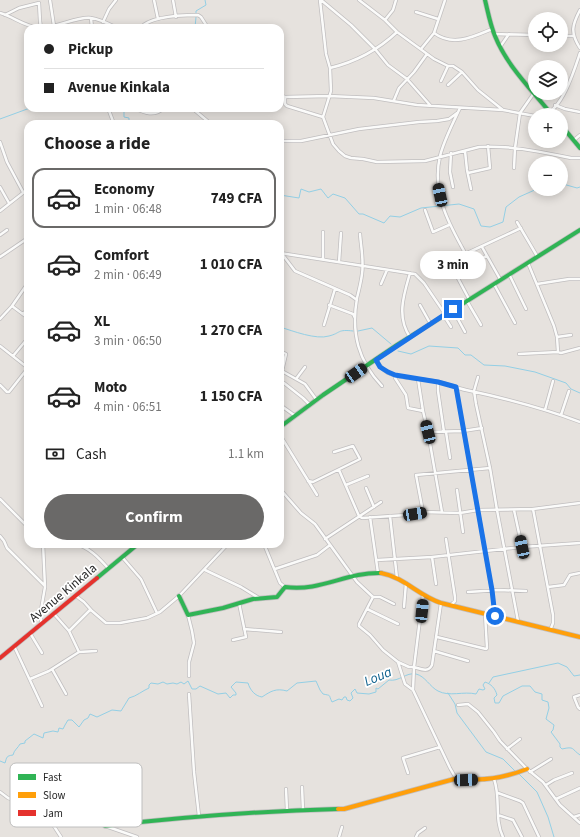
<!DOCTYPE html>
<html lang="en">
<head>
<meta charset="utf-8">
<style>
  :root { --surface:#fff; --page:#f6f6f6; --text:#222; --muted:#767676; --line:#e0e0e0; --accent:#6a6968 }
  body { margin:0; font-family:"Source Sans 3",sans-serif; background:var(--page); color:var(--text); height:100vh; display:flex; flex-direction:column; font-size:15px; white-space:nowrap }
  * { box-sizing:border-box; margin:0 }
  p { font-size:13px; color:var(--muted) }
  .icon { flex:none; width:22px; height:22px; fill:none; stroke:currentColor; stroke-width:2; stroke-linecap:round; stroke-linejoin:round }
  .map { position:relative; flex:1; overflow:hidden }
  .sheet { position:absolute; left:24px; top:120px; width:260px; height:428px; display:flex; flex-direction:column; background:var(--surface); border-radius:12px; box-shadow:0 2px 10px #0003 }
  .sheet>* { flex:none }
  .banner { position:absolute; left:24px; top:24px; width:260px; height:88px; border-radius:12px; box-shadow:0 2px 10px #0003; display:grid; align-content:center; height:88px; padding:0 20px; background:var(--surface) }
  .controls { position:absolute; left:528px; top:12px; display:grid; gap:8px }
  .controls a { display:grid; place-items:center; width:40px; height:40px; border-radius:50%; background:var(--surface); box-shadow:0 2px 10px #0003; font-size:20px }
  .end { position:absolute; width:18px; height:18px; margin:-9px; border:5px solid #1a73e8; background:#fff; box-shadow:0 0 0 2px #fff }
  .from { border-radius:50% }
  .bubble { position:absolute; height:28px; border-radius:14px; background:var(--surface); box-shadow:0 2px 10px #0003; font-size:13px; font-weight:700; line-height:28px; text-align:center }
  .car { position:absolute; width:12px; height:24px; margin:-12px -6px; border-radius:5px; box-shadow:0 0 3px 1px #0007; background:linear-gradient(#222 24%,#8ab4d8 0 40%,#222 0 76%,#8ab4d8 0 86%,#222 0) }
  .banner b { display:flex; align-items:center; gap:14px; height:38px; font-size:15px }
  .banner b+b { border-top:1px solid var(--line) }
  .banner i { width:10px; height:10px; background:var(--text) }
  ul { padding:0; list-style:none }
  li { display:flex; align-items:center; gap:12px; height:60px; margin:0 8px 6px; padding:0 12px; border:2px solid transparent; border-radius:12px }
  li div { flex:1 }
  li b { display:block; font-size:15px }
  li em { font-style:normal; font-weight:700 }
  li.active { border-color:var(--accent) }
  li>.icon { width:36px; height:36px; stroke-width:1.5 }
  h2 { padding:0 20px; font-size:18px; line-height:48px }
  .pay { display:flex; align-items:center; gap:10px; height:44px; padding:0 20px; font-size:15px }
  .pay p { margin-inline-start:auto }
  .cta { display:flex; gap:8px; margin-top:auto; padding:8px 20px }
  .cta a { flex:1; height:46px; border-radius:24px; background:var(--accent); color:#fff; font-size:16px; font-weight:700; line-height:46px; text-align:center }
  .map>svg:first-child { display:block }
</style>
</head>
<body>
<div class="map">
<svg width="580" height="837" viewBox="0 0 580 837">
  <rect width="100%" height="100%" fill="#e6e2de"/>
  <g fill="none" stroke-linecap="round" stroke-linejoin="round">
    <!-- stream -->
    <path stroke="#93cfe5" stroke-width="1" d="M196,13V11L206,5L205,0
      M195,28L196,17
      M124,108V117L129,118V124
      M0,119L30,108
      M561,185L563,184L577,188L580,187
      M280,195L299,198L301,189L309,192L321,189L328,198L333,194L345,198L359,214H363L384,223L390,216L400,217L421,208L459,204L474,209L481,226L490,227L503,222L506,207L519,197L537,189
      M280,327C293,331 316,340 329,336C341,333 337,329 353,331
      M358,331L372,328L391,344
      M398,351L411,354L429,346L458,348L465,355H471L484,365L505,366L535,372L566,383L571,389L580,393
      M489,683L493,677L558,663L567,667L574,676L580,675
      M448,693L455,704L457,713L486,752L503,759L516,772
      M0,761L5,763C7,757 6,756 13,755C14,750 18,748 20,744L25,743V741L34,734L43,738L44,733L53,731L58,732L59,728L63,729L65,725L68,720H72L79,727L84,720L88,718L90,714L97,717L112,710L121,711L129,698C137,696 142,691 149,688V685L151,683L158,684L163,682L167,684L173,683L177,684L181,682L184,684L188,681L192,689H196L200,686L218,694L226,693L230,698L233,695H236V693L231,687L236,682L248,683C250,690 255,696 262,697C271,691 276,688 287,691L297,683L316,681L320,690L323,694C332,696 328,694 332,702L339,699L342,700L344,697H346L347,700L350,701L353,698L351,693L355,689L357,693L369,694L376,692V688L378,689L389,680C399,682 406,672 416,674C425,676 430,687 438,691C449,697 464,691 476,694L479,689L483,690L485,689L483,685L485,682C491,684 495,688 497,695L494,698L495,703H499L503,696L522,686H530L535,692L542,694V700L548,702L549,708L546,719L554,725L553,730L551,732L560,744V747L562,749C575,746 571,749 580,755
      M519,774L537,792L548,817L554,837"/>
    <defs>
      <path id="street" d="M50,0L54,26
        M154,0L158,19
        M173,0L176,17
        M320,0L326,54L330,68L331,91L323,117L333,144L339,151L345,156L351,158L363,159L377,162L425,161L479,147C511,145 541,152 571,158H580
        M321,0L351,25L375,49L388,65L407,79L430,105
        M359,0L385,20L397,32L434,59L448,66H453L462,72L478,90L503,110
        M580,10C572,25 570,33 580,48
        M416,12L438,19
        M0,13C14,17 25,27 40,28C56,28 78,16 91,18C100,19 109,24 117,28
        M5,15L19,8L39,3L40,21L41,28
        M91,18L92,28
        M385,20L393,10L396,0
        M103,22L109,9L116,0
        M140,28C151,16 182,15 198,15L201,17L208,28
        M434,33C453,47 473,37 492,29
        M494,34L535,35
        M561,36H574
        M500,47L509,34
        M421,49L434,33L445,0
        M330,68C355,62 378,50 397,32
        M441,81L448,66
        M448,85L462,72
        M280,95L285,97L329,96L374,98L417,105L503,110L535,116
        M285,97V104L287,106L323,117
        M394,100L399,88L414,72L427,54
        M555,105L565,109L580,112
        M108,108L114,124
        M134,108C145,113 154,117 164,108
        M192,108L211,124
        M460,108C453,123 444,140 440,156C431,195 451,228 469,260L472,263L474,262L487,256
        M545,115C563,107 574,71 580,53
        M56,124V122
        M90,124H93
        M574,140L580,135
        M280,141H301L359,129L419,122L437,121L449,119L457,113
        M0,142L7,162L23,192
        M465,151L467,170L471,189
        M451,153L450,172L453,187
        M514,168L515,148L520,113L534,93
        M468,173L490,168L488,146
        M0,187L9,203
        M425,210L433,232L449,225
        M0,211L28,189
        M517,222L537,256
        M360,234C361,247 364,261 362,274C361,282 359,290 357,298C351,333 358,361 382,386
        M0,235L7,230
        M482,247L500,279
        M280,253L415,274L424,283L445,314
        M282,254L295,271L350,295L357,300
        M465,254L521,228
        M0,257L28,238
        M323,259V232
        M339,262L341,233
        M528,263L554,326L557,337L571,335
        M452,267L469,299
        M509,274L526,309
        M381,284L387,270
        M494,284L515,323
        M537,284L569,279H580
        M467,301L481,325
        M329,305L353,314L355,318
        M420,305L430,323
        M12,306L28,283
        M456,307L455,305L463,300L465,302
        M453,310L465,332
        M444,311L455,305
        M23,314L28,309
        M0,319L12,306L28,318
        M324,325L335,289
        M451,327L446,319L455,313
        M410,337C396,317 404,294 410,273
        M0,346L28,368
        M280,351L286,354L282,371
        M558,352L561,353L580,348
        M519,354L558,352L557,337
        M13,356L28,338
        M376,359C379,365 383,370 388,373C403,380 423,378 439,382C448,384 457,388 466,390C504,398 543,408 580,422
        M280,370L305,384L316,399
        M395,375V378L406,395L408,408L423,411
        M478,377L474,391L476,404L490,468L497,510L518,621
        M296,379L305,367
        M418,379L423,411L428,432L442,512
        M438,382V391L444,432
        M284,383L303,398L309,404
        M0,385L7,392H9L28,368
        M456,387L492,590L495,616
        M280,405L294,415
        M545,410L553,381
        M561,415L569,391
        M428,432L463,431L482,428
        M446,432L450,458
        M280,435L317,495
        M339,470L359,516L362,518L406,515L423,512L460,513L478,510L533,509L580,503
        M308,481L313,482L358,460L360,459L353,446L334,452
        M346,485L368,476
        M366,488L374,507
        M280,489L301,513L315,524L357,582L373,597H380L394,604
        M457,490L463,532
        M0,499L28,527
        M533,509L553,615V623L551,628
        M514,510L522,547
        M423,512L416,475L490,468
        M390,516L397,578
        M370,517L378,573
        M0,536L4,541L7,548L45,586
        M325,539L381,502
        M446,539L455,597V601L451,605
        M74,544C88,546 99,558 108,568
        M264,544L280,583L285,587
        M122,557L141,579L157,613
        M432,557L436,584
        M377,560L432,557L522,547L580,543
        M275,569L317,555L330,545
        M205,570L241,587L259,598
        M548,587L564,585L570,575L580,573
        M468,592L499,590L526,591
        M423,595L414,667C421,669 428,673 432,665L441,603
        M76,596L84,602L92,611L106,623H120L147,618L160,612L179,596L228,544
        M373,597L359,624V626L370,635L383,650L398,662L405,684L413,690L450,768L454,775L458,778
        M404,607L406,583
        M367,609L398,624
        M188,615L192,631L194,643L189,662V676
        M41,623V610L45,587L43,544
        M244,629L281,632
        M69,631L90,610
        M30,633L42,653
        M437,637L486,649L487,648L485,614
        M233,640L246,637L239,603
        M14,646L42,706
        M434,651L468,661
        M79,652L96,651
        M398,662L409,667H414L413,690
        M52,669L66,694
        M30,679L49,671L79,652L69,631L54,614
        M189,694L194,772L199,816
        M580,695L574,697L578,707L580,709
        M458,705L468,704L478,712L494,732L500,741L527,769L543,782L560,805L580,823
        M507,749L520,739
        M530,772L551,759
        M408,773L403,758L440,747
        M494,779C501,798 494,819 503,837
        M546,785L554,780L572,773
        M302,787L303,810
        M286,789L287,810
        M0,792L8,798L46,813L85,819L137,837
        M498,793L520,801L523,803L539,837
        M556,799L580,788
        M46,814L61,837
        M498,815L513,820L522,837
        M574,817L580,815
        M339,837L342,827
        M416,837L418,833L425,828"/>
      <path id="fast" d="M485,0C488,12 490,24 495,36C507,66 532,90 552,115
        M561,125L580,148
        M280,427L323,395L397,345L580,230
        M97,578L138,544
        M179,596L188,615L223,608L253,599L277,597L285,587C321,592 346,572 381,573
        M105,826C183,817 260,811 338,809"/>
      <path id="slow" d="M381,573C404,577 419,596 441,603L580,637
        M338,809H344L458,778C482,782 504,778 527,769"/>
      <path id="jam" d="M0,658L97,578"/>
    </defs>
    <!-- street casing -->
    <use href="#street" stroke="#c0bebf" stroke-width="4"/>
    <!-- fast casing -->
    <use href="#fast" stroke="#c0bebf" stroke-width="5.5"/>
    <!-- slow casing -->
    <use href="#slow" stroke="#c0bebf" stroke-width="5.5"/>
    <!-- jam casing -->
    <use href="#jam" stroke="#c0bebf" stroke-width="5.5"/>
    <!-- street -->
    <use href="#street" stroke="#fbfbfa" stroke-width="2.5"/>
    <!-- fast -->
    <use href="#fast" stroke="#30b455" stroke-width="4"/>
    <!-- slow -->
    <use href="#slow" stroke="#ff9f0a" stroke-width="4"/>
    <!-- jam -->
    <use href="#jam" stroke="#e5322d" stroke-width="4"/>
  </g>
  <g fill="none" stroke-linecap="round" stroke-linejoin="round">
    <!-- route -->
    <path stroke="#1a73e8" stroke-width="5" d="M453,309L376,360L380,367L388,372L395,375L438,382L456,387L492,590L495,616"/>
  </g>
  <g text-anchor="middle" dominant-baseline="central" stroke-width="3.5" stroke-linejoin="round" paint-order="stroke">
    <!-- street labels -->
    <g font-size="13" fill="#282828" stroke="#fff">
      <text transform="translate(63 593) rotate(-40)">Avenue Kinkala</text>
    </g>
    <!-- water labels -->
    <g font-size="14" font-style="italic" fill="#136490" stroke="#fff">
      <text transform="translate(378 677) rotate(-23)">Loua</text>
    </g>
  </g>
  <!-- legend -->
  <rect x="10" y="763" width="132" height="64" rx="6" fill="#fff" stroke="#bebebe" stroke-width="1"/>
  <rect x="18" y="774" width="18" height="6" fill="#30b455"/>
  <rect x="18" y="792" width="18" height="6" fill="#ff9f0a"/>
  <rect x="18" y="810" width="18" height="6" fill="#e5322d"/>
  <g font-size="11" fill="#282828">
    <text x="43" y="781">Fast</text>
    <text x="43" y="799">Slow</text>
    <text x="43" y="817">Jam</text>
  </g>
</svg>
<div class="controls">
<a><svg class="icon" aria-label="locate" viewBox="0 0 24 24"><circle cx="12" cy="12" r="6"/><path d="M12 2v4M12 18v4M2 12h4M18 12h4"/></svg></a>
<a><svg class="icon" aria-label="layers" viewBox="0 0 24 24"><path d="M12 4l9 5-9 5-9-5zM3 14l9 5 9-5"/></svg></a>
<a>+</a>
<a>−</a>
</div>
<i class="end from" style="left:495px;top:616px"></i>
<i class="end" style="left:453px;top:309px"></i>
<div class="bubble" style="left:420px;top:251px;width:66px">3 min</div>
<i class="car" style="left:440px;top:195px;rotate:348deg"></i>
<i class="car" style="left:356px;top:373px;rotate:56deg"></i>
<i class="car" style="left:428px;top:432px;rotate:346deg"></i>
<i class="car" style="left:415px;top:514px;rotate:81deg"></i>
<i class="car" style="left:522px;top:547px;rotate:348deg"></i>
<i class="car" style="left:422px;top:611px;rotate:6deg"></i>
<i class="car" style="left:466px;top:780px;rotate:88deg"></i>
<div class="banner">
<b><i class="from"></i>Pickup</b>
<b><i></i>Avenue Kinkala</b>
</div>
<section class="sheet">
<h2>Choose a ride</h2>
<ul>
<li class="active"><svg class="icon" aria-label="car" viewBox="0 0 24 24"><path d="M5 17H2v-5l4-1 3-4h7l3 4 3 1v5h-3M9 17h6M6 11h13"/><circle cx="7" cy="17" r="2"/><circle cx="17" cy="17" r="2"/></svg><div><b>Economy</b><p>1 min · 06:48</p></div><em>749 CFA</em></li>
<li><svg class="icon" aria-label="car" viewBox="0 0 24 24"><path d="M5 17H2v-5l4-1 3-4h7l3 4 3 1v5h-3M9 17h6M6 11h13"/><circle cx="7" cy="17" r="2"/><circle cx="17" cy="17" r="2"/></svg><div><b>Comfort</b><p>2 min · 06:49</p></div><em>1 010 CFA</em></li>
<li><svg class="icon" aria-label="car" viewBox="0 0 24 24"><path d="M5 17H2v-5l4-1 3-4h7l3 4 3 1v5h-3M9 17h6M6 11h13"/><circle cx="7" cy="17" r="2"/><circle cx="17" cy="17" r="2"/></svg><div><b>XL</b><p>3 min · 06:50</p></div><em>1 270 CFA</em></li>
<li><svg class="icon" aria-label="car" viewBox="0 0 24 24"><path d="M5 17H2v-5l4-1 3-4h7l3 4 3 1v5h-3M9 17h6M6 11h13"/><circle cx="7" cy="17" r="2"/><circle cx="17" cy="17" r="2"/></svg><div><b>Moto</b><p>4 min · 06:51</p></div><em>1 150 CFA</em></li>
</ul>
<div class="pay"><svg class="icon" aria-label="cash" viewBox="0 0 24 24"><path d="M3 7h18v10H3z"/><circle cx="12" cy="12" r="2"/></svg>Cash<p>1.1 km</p></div>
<div class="cta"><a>Confirm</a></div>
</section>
</div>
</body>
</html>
